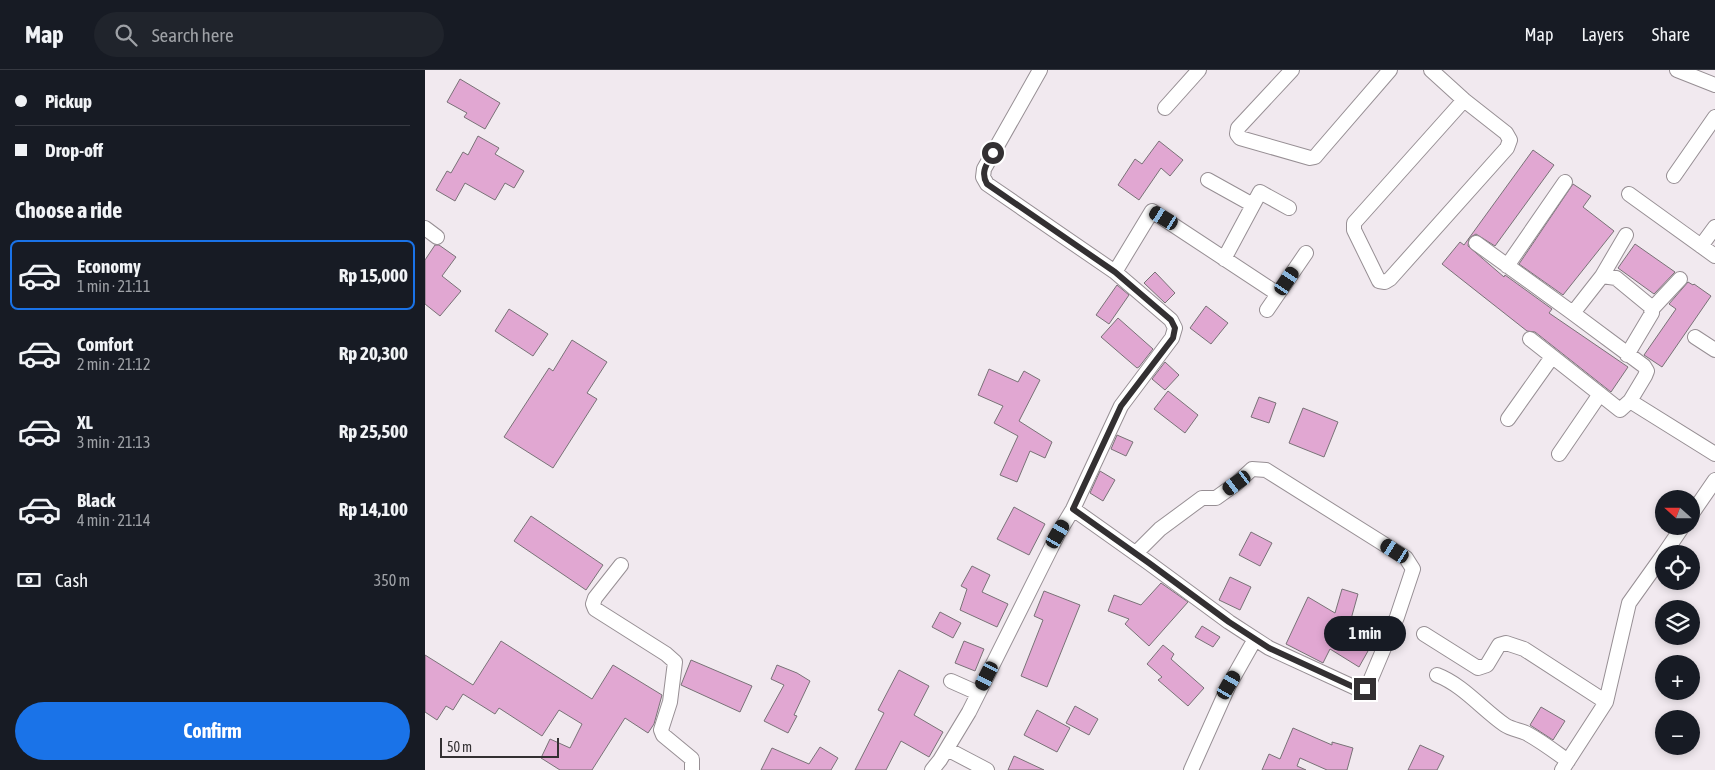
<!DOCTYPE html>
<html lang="en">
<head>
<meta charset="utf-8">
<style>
  :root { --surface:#171b24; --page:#20242c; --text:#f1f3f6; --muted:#9ea1a6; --line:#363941; --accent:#1a73e8 }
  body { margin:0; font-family:"Asap Condensed",sans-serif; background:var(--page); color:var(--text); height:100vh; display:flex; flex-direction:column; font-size:19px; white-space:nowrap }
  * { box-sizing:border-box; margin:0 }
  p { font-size:16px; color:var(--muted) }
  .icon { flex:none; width:28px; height:28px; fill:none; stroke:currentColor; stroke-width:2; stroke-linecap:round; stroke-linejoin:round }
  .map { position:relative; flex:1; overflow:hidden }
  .details { display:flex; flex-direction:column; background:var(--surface); width:425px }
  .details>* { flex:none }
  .guide { display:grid; align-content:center; height:110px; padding:0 15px; background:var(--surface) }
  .needle { width:32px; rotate:291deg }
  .tools { position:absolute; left:1230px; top:420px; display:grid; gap:10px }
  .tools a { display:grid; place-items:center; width:45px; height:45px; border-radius:50%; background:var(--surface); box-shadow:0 2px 8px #0003; font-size:25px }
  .scale { position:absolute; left:15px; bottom:12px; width:119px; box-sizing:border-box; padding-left:5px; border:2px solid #333032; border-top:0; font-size:14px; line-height:18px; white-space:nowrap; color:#333032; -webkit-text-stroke:4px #f1e9ef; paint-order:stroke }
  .end { position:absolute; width:22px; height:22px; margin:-11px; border:6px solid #333032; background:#fff; box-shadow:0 0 0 2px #fff }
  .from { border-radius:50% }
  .bubble { position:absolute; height:35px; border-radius:18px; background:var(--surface); box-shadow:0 2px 8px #0003; font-size:16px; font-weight:700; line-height:35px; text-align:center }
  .car { position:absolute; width:15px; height:30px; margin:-15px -8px; border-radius:6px; box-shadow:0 0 4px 1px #0007; background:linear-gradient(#222 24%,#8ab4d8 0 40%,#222 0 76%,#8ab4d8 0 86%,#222 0) }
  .guide b { display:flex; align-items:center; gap:18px; height:48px; font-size:19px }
  .guide b+b { border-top:1px solid var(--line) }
  .guide i { width:12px; height:12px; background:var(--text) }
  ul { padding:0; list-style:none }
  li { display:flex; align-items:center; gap:15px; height:70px; margin:0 10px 8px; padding:0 5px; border:2px solid transparent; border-radius:8px }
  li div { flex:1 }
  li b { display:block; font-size:19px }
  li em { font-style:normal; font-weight:700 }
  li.on { border-color:var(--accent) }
  li>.icon { width:45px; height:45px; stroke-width:1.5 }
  h2 { padding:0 15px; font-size:22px; line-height:60px }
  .pay { display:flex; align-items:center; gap:12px; height:55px; padding:0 15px; font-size:19px }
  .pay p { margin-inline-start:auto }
  .button { display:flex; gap:10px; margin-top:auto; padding:10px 15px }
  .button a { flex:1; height:58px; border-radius:30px; background:var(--accent); color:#fff; font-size:20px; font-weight:700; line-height:58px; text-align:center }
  header { display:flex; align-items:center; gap:30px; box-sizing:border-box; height:70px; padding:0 25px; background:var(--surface); border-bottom:1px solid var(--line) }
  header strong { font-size:24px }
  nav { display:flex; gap:28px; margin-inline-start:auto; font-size:18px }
  .search { width:350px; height:45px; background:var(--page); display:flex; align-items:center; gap:12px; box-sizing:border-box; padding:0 18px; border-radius:28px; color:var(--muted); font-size:19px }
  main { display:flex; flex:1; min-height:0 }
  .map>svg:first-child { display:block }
</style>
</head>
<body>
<header>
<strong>Map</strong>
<div class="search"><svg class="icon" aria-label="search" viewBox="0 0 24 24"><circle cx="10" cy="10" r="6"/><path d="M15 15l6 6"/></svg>Search here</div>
<nav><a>Map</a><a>Layers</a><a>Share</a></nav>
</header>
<main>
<section class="details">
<div class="guide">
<b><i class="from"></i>Pickup</b>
<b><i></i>Drop-off</b>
</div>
<h2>Choose a ride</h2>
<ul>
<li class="on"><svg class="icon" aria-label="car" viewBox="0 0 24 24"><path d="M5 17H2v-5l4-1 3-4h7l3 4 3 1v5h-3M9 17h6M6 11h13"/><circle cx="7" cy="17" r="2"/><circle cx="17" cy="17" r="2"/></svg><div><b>Economy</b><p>1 min · 21:11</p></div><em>Rp 15,000</em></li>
<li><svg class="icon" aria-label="car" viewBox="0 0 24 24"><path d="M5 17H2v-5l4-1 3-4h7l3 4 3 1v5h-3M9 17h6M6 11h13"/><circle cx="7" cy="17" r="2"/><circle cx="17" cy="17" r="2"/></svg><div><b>Comfort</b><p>2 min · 21:12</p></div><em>Rp 20,300</em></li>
<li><svg class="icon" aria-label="car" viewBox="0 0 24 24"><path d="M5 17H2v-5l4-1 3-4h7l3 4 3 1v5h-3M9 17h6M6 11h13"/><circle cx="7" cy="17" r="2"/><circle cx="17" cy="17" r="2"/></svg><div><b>XL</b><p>3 min · 21:13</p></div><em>Rp 25,500</em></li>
<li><svg class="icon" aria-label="car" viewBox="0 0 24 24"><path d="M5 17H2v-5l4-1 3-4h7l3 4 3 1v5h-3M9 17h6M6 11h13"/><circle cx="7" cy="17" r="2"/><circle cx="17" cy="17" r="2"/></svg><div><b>Black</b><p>4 min · 21:14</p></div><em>Rp 14,100</em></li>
</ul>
<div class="pay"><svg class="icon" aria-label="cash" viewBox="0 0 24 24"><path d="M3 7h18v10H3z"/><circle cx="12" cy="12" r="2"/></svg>Cash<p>350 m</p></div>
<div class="button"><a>Confirm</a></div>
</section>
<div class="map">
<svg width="1290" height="700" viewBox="0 0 1290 700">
  <rect width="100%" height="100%" fill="#f1e9ef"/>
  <!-- building -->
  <path fill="#e1a7d2" stroke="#797277" d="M35,9L75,33L60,59L39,47L42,43L22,32Z
    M53,66L74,78L70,84L99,101L89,118L80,113L70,130L40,113L30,131L11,120L22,101L26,103L38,82L43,85Z
    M734,71L758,90L745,106L736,98L714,130L693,115L710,89L717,94Z
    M1108,80L1129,95L1070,176L1051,164L1044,168L1043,176L1079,207L1080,205L1127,239L1124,243L1203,297L1186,322L1110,262L1102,261L1017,194L1035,172L1039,175Z
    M1148,114L1166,126L1158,137L1189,161L1138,225L1094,194Z
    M1210,174L1250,202L1229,224L1193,198Z
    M10,175H14L31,187L17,206L36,221L15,246L0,234V190Z
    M730,202L750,223L740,233L719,213Z
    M1263,212L1268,215L1269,214L1286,226L1237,297L1219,285L1251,239L1244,234Z
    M692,215L704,225L684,254L671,245Z
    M781,236L803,253L786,274L765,258Z
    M84,239L123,264L108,286L70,261Z
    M693,248L728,279L714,297L712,298L676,267Z
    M147,270L182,292L162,323L172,329L128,398L79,367L124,298L128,301Z
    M740,292L754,305L740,320L727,309Z
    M564,299L593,312L599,301L615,310L594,351L627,372L620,388L605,381L592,412L575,405L593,366L569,353L578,336L553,325Z
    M743,321L773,345L760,363L729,339Z
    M834,327L851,333L844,353L826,347Z
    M878,338L913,352L899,387L864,373Z
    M692,365L708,372L701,386L686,379Z
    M675,401L690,410L678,431L665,423Z
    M589,437L620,454L604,485L572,469Z
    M106,446L178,495L161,520L89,471Z
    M826,462L847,473L835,496L814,485Z
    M547,496L565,505L557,522L583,534L572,557L535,540L542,519L536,516Z
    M805,507L826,517L815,540L794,530Z
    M736,513L763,532L724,576L700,554L704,549L683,541L689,525L716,535Z
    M917,519L933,524L921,567L943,581L934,597L905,579L898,593L861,574L883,527L910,543Z
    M619,521L655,535L622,617L596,606L618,550L609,546Z
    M515,542L536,553L528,568L507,557Z
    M777,556L795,567L788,577L770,567Z
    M76,571L167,629L188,595L237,625L229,654L223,663L200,648L167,700H135L116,688L125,669L145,678L157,654L134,640L117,666L74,638L70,644L38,624L28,640L21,636L12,650L0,642V585L48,615Z
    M539,571L559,579L550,601L530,593Z
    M738,575L749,584L746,589L779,618L763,636L733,610L737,607L722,594Z
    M266,590L327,616L315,642L256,615Z
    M352,595L372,603L385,611L369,645L372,646L363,663L339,651L359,615L346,609Z
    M474,600L504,616L489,645L518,662L504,687L476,671L461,700H430L459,643L453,640Z
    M650,636L673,649L664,665L641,653Z
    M1116,637L1140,651L1128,670L1105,655Z
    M612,640L645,658L632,682L599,665Z
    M868,658L907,675V672L928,678L922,700H902L875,688L872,696L881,700H837L844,684L855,689Z
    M995,675L1019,686L1012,700H983Z
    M395,677L413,688L406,700H336L347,678L384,694Z
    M589,686L619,700H583Z"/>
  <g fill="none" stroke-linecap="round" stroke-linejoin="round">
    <defs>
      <path id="minor" d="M867,0L813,58L812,64L815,68L885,88L890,87L895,81L965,0
        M1006,0L1039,30L1081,63L1085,70L1082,78L965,209L960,212L954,211L929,160V153L1039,30
        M1252,0L1290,15
        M740,38L774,0
        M1249,106L1290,47
        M783,110L828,135
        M1204,124L1290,186
        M0,158L12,167
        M1051,173L1145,241L1219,296L1222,301L1220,306L1205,331L1290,384
        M1276,176L1290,157
        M799,189L835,122L864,138
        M1082,196L1140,112
        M690,202L727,141L853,224
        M1177,206L1201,165
        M1227,239L1255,209
        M842,240L881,183
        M1148,243L1177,206L1191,208L1225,236L1227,243L1202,285
        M1270,267L1290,280
        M1105,269L1195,340L1205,331
        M1083,349L1127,287
        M1134,384L1175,324
        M648,439L724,493L804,552L844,578L933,619H940L943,616L972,547L988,499L981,488L841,400L827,399L812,413L791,428H777L735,459L711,483
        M1266,445L1290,410
        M1239,484L1258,456
        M196,495L170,528L168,534L170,539L241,584L250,592L245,632L236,660L238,665L267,689V700
        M999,564L1053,598L1062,595L1074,575L1081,573L1099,579L1181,632
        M1012,605C1038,615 1057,639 1080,655C1086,659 1094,660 1101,663C1116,671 1129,681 1143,691
        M526,611L553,623
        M522,679L562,700
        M507,700L515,690L544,642L633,464L648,439L696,336L747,268L750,258L746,250L690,202L562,114L558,107L559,99L615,0
        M766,700L804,615L830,569
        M1137,700L1181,632L1204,533L1239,484"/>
    </defs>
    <!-- minor casing -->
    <use href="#minor" stroke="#978f94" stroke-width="16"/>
    <!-- minor -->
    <use href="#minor" stroke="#fff" stroke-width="14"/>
  </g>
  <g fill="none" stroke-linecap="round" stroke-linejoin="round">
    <!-- route -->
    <path stroke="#333032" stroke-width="6" d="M568,83C562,94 555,102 562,114L690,202L746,250L750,258L748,268L696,336L648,439L724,493L804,552L844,578L933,619H940"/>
  </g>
</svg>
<div class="tools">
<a><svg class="needle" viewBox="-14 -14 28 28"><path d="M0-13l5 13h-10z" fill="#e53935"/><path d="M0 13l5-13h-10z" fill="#9ea1a6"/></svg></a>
<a><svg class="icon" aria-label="locate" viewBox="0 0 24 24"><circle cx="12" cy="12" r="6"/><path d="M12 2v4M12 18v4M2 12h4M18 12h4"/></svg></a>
<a><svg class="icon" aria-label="layers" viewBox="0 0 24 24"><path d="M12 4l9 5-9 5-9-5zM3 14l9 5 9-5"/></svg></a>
<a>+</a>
<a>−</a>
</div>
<div class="scale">50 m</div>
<i class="end from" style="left:568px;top:83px"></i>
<i class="end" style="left:940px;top:619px"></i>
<div class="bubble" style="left:899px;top:546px;width:82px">1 min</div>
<i class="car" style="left:739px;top:148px;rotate:301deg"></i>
<i class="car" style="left:862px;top:211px;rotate:34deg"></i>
<i class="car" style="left:812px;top:413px;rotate:234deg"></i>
<i class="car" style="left:633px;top:464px;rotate:30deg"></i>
<i class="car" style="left:970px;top:481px;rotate:303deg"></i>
<i class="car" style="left:562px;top:606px;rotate:207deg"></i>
<i class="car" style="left:804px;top:615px;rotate:30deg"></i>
</div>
</main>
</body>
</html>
